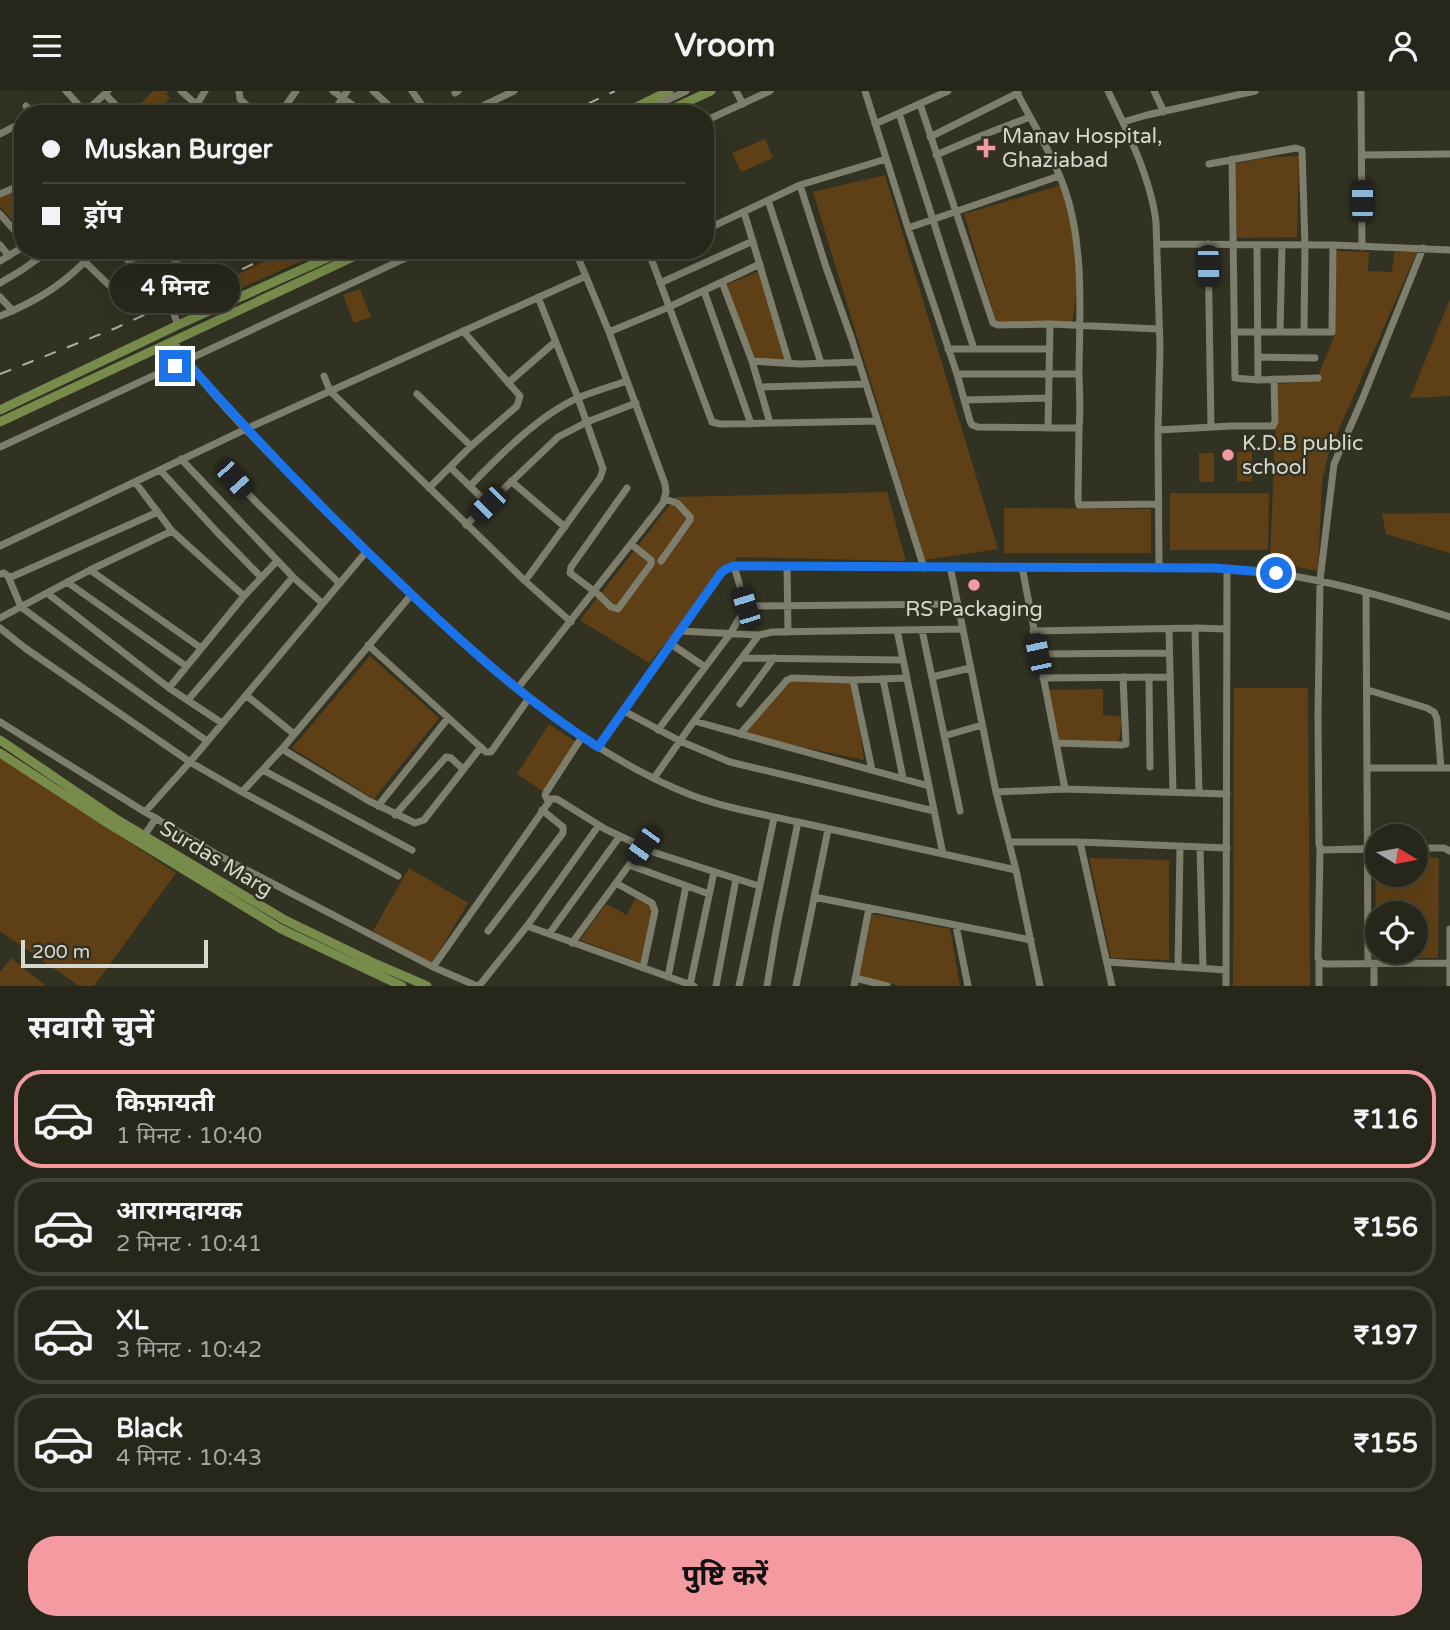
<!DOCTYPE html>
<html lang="hi">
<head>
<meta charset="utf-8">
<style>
  :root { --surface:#26261a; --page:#2e2e23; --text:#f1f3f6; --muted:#a4a5a2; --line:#424339; --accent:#f49aa1 }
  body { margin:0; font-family:"Varela Round","Noto Sans Devanagari",sans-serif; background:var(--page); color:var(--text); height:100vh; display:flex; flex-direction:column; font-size:26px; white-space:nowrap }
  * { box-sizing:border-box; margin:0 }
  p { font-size:23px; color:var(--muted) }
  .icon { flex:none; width:38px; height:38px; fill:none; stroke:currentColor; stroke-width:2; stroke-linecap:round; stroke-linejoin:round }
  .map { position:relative; height:895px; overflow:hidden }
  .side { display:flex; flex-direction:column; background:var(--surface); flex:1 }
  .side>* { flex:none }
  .guide { position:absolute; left:14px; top:14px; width:700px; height:154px; border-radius:28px; box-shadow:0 7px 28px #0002,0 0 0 2px var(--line); display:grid; align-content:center; height:154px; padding:0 28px; background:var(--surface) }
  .needle { width:46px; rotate:100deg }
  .tools { position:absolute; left:1365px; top:733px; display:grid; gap:14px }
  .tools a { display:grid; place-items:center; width:63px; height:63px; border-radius:50%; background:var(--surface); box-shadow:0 7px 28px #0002,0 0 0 2px var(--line); font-size:35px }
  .scale { position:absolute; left:21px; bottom:18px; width:187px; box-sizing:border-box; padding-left:7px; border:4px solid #d8d8cf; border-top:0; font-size:19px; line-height:24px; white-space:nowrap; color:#d8d8cf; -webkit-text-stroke:5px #323223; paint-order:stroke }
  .end { position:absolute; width:32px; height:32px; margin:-16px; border:9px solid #1a73e8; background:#fff; box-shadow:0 0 0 4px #fff }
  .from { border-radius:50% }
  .bubble { position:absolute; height:49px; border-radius:24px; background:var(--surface); box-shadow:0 7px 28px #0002,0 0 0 2px var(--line); font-size:23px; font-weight:700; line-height:49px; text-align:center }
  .car { position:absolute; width:21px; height:42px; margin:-21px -10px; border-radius:9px; box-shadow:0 0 5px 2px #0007; background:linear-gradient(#222 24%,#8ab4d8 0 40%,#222 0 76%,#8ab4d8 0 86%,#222 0) }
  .guide b { display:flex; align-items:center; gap:24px; height:66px; font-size:26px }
  .guide b+b { border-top:2px solid var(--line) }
  .guide i { width:18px; height:18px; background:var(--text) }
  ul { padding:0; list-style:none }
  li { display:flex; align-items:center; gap:21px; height:98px; margin:0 14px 10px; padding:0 14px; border:4px solid var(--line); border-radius:28px }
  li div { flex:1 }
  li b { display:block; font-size:26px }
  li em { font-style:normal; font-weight:700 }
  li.on { border-color:var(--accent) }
  li>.icon { width:63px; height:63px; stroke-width:1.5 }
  h2 { padding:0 28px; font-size:32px; line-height:84px }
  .action { display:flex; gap:14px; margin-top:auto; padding:14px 28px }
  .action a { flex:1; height:80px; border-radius:28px; background:var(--accent); color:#111; font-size:28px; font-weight:700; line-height:80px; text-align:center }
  header { display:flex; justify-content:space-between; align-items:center; height:91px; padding:0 28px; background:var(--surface); font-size:32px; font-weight:700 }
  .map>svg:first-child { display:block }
</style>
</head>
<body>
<header><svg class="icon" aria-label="menu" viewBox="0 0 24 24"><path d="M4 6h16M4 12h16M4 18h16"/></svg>Vroom<svg class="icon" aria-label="person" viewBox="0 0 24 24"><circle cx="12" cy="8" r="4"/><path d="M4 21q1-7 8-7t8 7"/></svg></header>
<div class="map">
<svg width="1450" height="895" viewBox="0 0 1450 895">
  <rect width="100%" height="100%" fill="#323223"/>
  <!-- green -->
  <path fill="#5f4016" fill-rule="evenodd" d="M153,0H169L166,3L170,7L155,23H136L133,21Z
    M765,48L773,67L741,81L732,62Z
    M1299,65L1297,146L1237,147L1235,73L1263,67Z
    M885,84L998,458L925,469L813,101Z
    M1058,95H1061C1063,102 1067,109 1069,116C1079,150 1079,197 1072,231L996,230L964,123Z
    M23,96V143L0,115V107Z
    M288,159H326L183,223L178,212Z
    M1334,160L1369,161L1368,180L1392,181L1394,161H1417L1329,361L1322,390L1318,480L1270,471L1277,293L1315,290L1318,285L1334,246Z
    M759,180L786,270L754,269L727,194Z
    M360,198L371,226L354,232L343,204Z
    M1450,208V305L1410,307Z
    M1237,361H1252V390H1237Z
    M1199,362H1214V391H1199Z
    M887,401L906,470L738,466L649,572L580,529L676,406Z
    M1170,402H1269L1268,459H1170Z
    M1004,417L1151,418V462H1004Z
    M1450,422V462L1386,443L1382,423Z
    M370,565L439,627L374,708L292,657Z
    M792,585L853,589L864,669L740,643Z
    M1234,597H1308L1310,895H1233Z
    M1103,598V624L1122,626L1119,650H1057L1049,599Z
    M549,633L576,651L544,701L517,683Z
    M0,665L176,782L94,895H79L0,840Z
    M1376,766H1377V784H1416V766L1439,767L1438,867H1375ZM1377,822H1416V861H1377Z
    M1089,767L1169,769V869L1111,867Z
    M409,777L468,812L431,874L373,840Z
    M636,806L650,813L653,821L642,872L580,849L606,813L627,824Z
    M872,823L950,838L960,895H901L859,887Z
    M11,867L46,895H0V881Z"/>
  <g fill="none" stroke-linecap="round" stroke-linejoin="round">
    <!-- minor -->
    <path stroke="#7e7e6d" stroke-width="7" d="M66,0L85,21
      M181,0L207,23
      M239,0L240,8L256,23
      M333,0L365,23
      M373,0L398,23
      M412,0L428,23
      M736,0L743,13
      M865,0L908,137L957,283L970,330L972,334L978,336L1079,337C1081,317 1079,297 1079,278C1080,220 1084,151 1064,96C1052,63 1033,32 1016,0
      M1108,0C1127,39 1151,88 1156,131L1160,256L1158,339L1159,477
      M1154,0L1164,21
      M1361,0L1362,156
      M455,2L458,0
      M105,3L124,23
      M920,13L993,232L998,234L1050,233L1159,238
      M26,15L34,23
      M899,22L974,258
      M83,23L108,0
      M191,23L205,0
      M280,23L296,0
      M332,23L347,0
      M466,23L514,0
      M638,23L686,0
      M705,30L770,0
      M1123,31L1147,24L1255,0
      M875,33L948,0
      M0,43L23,31
      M930,46L1018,2
      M936,64L978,46L1030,26
      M1362,64L1450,63
      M1232,68L1235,287L1258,289L1318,287
      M1209,73L1296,57L1302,59L1305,154L1304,241
      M800,94L826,176L852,249L924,477
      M0,103L23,93
      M768,109L821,272
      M744,121L789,272
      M0,123L23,149
      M908,137L1059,85
      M705,139L800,94L886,68
      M1157,153L1333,154L1450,159
      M1208,153L1211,336
      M0,154L9,165
      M1257,154L1258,289
      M117,159L150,189L165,199
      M648,159L712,331L720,333L877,330
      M650,165L662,159
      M0,170L23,156
      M85,171L114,199
      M722,191L752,270L800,273L859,271
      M0,192L22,179L50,159
      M660,192L753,150
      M704,200L751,333
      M0,206L13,220
      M0,225C40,209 67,191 96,159
      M178,234C164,197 159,193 183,159
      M609,241L669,216L760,173
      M1234,241H1332L1333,154
      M1280,241L1282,154
      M173,250C209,305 260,353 306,400C361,456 416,510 475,561C540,618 610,672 691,704C725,717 762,723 798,731C871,747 943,763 1016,779
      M948,258H1050
      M1258,266L1315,267
      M752,270L770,332
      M957,283H1079
      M324,285L330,300L525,490L571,531
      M508,292L555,251
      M760,296L866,293
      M417,303L471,355
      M964,309L1049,307
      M1048,337L1050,233
      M1079,337L1078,408L1079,414L1159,413
      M1158,339L1232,335H1273L1275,330L1274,288
      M0,356L423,159
      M181,368L293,486L322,512
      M450,376L488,413
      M160,379L217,441L261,486
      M234,388L257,412L339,492
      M511,390L565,436
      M135,391L172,440L244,505
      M470,395C500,364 540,323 580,306C595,300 612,295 627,290
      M429,397L471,355L517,315L520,305L463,240
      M627,397L571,476L570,482L599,504L611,516L618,518L651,473V469L631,453
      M466,434L558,346L587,331L636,312
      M0,455L246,338L586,185
      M661,470L690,429V426L677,412L665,408
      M734,475L746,516
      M787,475L788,541
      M950,475L996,701L1016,779L1040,895
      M1022,476L1065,698
      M90,479L201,557
      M0,483L4,482L8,485L21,516L94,570L207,650
      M9,487L158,421
      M525,490L600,387L603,378L578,307L538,206
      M67,491L186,575
      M1366,501L1368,873
      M47,502L169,597L222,632
      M0,527L90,479L172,440
      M0,537L25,557L190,671L242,701L398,785
      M1195,537L1199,702
      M897,539L943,763
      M922,539L960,720
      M1169,539L1173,701
      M680,540L759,544
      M1033,540L1195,537L1226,538
      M671,553L705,576
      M368,554L486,661H491L529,607
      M1038,563L1169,562
      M742,567L903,569
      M932,586L970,577
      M1149,586L1150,676
      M1043,587L1170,586
      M883,588L903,687
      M853,589L872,679
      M169,597L244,505L277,470
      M517,598L663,412L666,401L665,393L609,241L575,159
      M1368,599L1427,617L1434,621L1437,628L1441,677
      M246,604L294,643
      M188,609L293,486
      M740,613L774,567
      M624,620L680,650L730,671L934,720
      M694,630L929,695
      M0,631L145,721L218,764L433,876L477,895
      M658,639L730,543L746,516L751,515L957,513
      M740,643L787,589L792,587L853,589L907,587
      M944,645L982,634
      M1056,652L1121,654L1126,653L1123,586
      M598,656L721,482L726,478L734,475L1215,477C1299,480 1371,501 1450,526
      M282,658L369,710L415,732L424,729L481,656
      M1368,677H1450
      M263,679L412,759
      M654,687L694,630L759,544L772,541L962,538
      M242,701L282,658L411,504
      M996,701L1065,698L1227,703
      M548,710L545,704L547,700L582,646
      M378,715L448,627
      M145,721L190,671L366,461
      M395,724L446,666L451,667L463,678
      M144,745L156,727
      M1009,751H1080L1227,757
      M1080,751L1112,895
      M1200,756L1203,877
      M1320,757L1318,867L1321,872L1326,873L1450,872
      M1377,757L1325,759L1320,757L1319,753L1318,625L1320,489L1334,373L1362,309L1423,157
      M1416,757H1444L1450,760
      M629,774L709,803
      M616,792L652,812L655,820L643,877
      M814,806L1031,849
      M527,835L694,895
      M956,835L968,895
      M488,840L563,742V736L542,719
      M549,843L620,745
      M572,852L643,755
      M1108,871L1226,879
      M1374,872V895
      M433,876L551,708H557L605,738L656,762L759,795
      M1178,876L1180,756
      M668,886L686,795
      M855,887L887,895
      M690,894L714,781
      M479,895L527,835L599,734
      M716,895L736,788
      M739,895L774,727
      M767,895L776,840L798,731
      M796,895L828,739
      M854,895L869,817
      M1226,895L1227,477
      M1319,895V870
      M1450,895V838"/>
    <!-- major -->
    <path stroke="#778c4b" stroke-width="9" d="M622,23L669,0
      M661,23L711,0
      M0,319L178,234L345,159
      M0,331L368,159
      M0,649L113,726L285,829L376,873L427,895
      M0,662L109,733L281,838L402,895"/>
    <!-- rail -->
    <path stroke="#aeaea3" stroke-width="2" stroke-dasharray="12 12" stroke-linecap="butt" d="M566,23L615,0
      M0,283L116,237L283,159"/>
  </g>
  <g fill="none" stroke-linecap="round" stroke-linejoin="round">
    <!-- route -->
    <path stroke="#1a73e8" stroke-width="9" d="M175,275L186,270C257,351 332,428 410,502C469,558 530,613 598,656L721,482L726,478L734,475L1215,477L1276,482"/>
  </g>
  <!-- markers -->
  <g fill="#f49aa1" stroke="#323223" stroke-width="2.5">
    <path d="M982.5 46.5h7v7h7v7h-7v7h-7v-7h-7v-7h7z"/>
    <circle cx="1228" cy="364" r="7"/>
    <circle cx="974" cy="494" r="7"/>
  </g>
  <g text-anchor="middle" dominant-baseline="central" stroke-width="5" stroke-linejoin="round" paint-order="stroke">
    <!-- poi labels -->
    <g font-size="21" fill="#d8d8cf" stroke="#323223" text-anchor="start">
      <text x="1002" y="45">Manav Hospital,<tspan x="1002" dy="24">Ghaziabad</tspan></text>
      <text x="1242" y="352">K.D.B public<tspan x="1242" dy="24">school</tspan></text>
      <text x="974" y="518" text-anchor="middle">RS Packaging</text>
    </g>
    <!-- street labels -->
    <g font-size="21" fill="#d8d8cf" stroke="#323223">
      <text transform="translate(216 768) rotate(31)">Surdas Marg</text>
    </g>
  </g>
</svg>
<div class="tools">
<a><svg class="needle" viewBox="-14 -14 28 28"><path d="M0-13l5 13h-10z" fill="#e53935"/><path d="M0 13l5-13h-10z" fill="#a4a5a2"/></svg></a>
<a><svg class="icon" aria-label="locate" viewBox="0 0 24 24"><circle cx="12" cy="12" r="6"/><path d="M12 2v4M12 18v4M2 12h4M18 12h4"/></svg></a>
</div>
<div class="scale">200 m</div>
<i class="end from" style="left:1276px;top:482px"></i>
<i class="end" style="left:175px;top:275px"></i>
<div class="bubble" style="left:110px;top:173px;width:130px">4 मिनट</div>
<i class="car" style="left:1362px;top:110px;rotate:0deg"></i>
<i class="car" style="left:1208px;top:175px;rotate:179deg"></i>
<i class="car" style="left:234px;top:388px;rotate:138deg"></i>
<i class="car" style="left:488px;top:413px;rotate:225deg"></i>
<i class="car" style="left:746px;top:516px;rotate:343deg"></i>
<i class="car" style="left:1038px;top:563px;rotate:348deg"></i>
<i class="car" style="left:643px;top:755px;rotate:216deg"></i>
<div class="guide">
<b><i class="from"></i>Muskan Burger</b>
<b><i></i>ड्रॉप</b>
</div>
</div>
<section class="side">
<h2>सवारी चुनें</h2>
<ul>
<li class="on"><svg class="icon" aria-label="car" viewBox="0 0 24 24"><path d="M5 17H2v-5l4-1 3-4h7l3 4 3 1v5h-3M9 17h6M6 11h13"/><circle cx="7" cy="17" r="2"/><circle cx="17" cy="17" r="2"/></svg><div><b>किफ़ायती</b><p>1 मिनट · 10:40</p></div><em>₹116</em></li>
<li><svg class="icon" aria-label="car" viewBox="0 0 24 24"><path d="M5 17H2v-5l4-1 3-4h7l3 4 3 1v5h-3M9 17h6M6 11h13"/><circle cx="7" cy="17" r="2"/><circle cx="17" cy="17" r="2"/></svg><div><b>आरामदायक</b><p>2 मिनट · 10:41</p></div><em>₹156</em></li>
<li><svg class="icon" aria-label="car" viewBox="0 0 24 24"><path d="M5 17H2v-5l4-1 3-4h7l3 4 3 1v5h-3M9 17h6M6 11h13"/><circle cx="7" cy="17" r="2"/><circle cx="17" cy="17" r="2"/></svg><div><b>XL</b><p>3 मिनट · 10:42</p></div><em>₹197</em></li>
<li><svg class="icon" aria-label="car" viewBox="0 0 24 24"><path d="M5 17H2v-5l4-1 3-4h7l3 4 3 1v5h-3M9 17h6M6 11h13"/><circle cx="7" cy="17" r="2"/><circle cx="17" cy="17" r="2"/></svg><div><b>Black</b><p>4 मिनट · 10:43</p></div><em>₹155</em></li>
</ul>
<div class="action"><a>पुष्टि करें</a></div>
</section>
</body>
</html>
